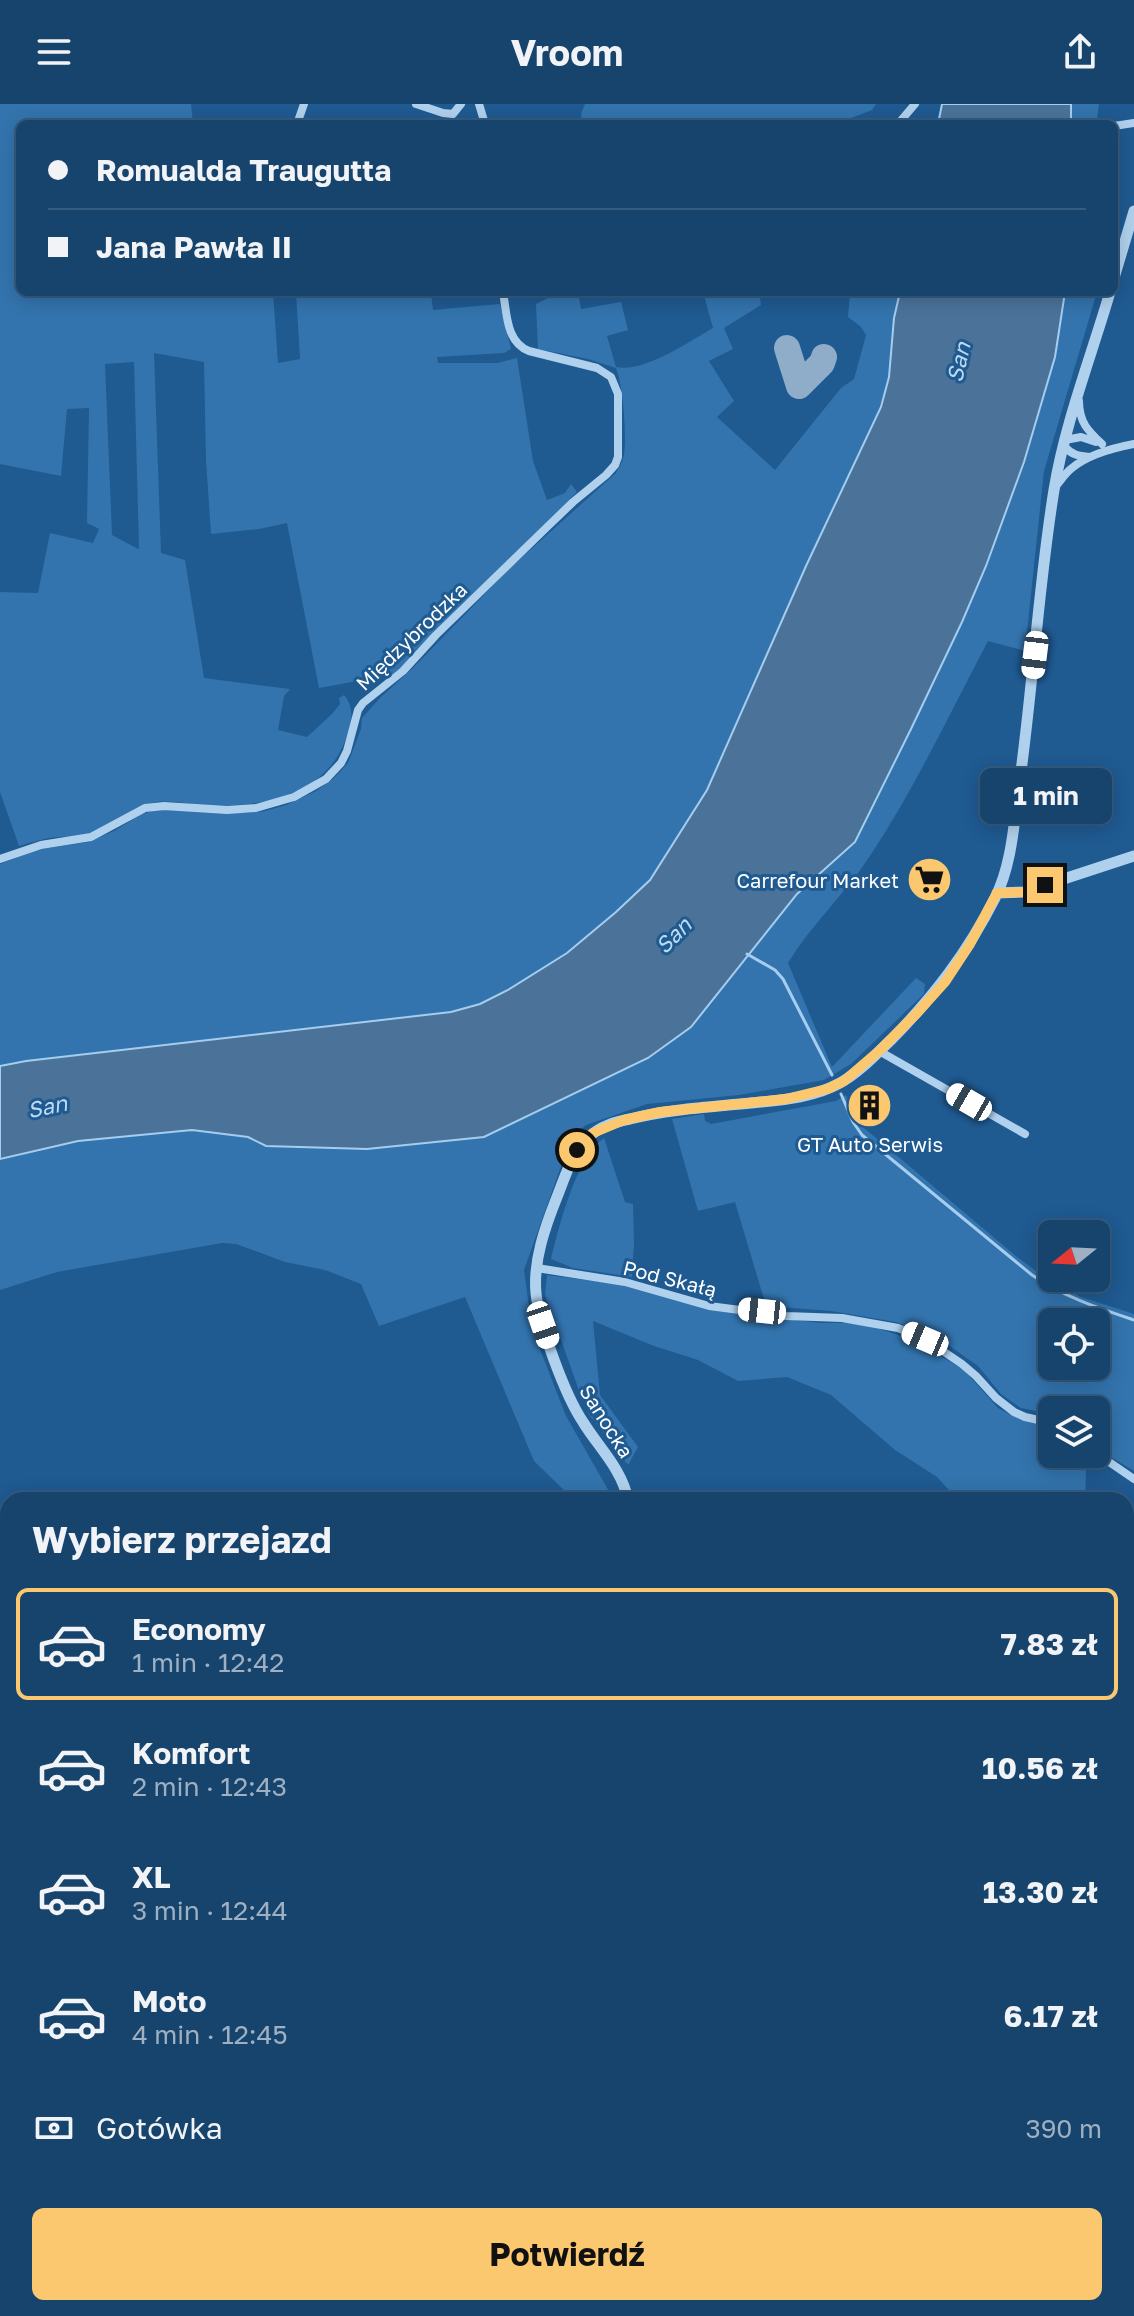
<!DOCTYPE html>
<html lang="pl">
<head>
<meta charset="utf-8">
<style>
  :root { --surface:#17446d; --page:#244e75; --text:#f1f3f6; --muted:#9eb0c2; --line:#365c80; --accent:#fbc870 }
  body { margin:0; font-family:"Golos Text",sans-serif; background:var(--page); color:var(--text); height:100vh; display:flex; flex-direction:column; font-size:30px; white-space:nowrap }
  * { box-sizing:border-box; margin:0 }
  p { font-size:26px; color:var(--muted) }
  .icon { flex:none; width:44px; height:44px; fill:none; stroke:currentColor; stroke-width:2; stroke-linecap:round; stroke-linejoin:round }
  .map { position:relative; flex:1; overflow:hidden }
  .drawer { position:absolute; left:0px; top:1388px; width:1134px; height:824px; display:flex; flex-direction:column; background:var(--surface); border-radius:24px 24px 0 0; box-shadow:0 4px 20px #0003,0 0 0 2px var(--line) }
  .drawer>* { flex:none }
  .banner { position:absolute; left:16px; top:16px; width:1102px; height:176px; border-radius:12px; box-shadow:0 4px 20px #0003,0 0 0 2px var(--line); display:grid; align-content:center; height:176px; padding:0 32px; background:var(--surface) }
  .needle { width:52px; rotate:252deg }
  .tools { position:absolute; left:1038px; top:1116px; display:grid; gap:16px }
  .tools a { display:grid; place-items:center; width:72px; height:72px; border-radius:12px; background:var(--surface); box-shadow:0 4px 20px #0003,0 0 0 2px var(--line); font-size:40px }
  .end { position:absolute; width:36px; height:36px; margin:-18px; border:10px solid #fbc870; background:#111; box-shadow:0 0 0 4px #111 }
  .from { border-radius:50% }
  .bubble { position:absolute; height:56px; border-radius:12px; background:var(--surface); box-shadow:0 4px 20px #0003,0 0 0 2px var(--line); font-size:26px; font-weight:700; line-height:56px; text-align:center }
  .car { position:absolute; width:24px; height:48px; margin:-24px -12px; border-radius:10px; box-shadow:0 0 6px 2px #0007; background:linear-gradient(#fff 24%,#345 0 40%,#fff 0 76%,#345 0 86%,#fff 0) }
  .banner b { display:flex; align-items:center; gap:28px; height:76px; font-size:30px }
  .banner b+b { border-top:2px solid var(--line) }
  .banner i { width:20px; height:20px; background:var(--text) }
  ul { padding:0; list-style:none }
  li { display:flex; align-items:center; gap:24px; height:112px; margin:0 16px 12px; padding:0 16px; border:4px solid transparent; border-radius:12px }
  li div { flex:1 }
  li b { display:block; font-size:30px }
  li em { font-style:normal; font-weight:700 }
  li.on { border-color:var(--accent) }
  li>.icon { width:72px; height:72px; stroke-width:1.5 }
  h2 { padding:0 32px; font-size:36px; line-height:96px }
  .pay { display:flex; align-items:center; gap:20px; height:88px; padding:0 32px; font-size:30px }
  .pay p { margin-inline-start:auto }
  .primary-button { display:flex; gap:16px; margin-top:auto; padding:16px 32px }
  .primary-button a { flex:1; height:92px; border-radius:12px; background:var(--accent); color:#111; font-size:32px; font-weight:700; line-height:92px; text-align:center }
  header { display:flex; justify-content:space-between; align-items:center; height:104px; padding:0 32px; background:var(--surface); font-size:36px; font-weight:700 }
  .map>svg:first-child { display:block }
</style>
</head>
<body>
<header><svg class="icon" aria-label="menu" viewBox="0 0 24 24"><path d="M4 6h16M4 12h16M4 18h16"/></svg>Vroom<svg class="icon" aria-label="share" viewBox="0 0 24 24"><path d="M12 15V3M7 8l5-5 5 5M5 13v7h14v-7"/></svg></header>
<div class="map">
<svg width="1134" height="2212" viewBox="0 0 1134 2212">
  <rect width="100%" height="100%" fill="#1f5a91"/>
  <!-- green -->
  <path fill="#3374ae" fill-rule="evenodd" d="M0,0H191L193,20H20V188H273L278,259L300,255L296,188H383L384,192L431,189L433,206L500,200L511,245L504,249L437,253L438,259H497L517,254L533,357L547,396L565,389L571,380L577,388L411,551L405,561L391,571L319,584L287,419L259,425L211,430L206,356L204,258L154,249L161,449L185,456L204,574L290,585L284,592L278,626L307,633L332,610L340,600L339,594L344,591C356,605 351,621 345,637C324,692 264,702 212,702C194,701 174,696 157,698C131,702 115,721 91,729C77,734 63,732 49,734C39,736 29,739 19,742L0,688V488L38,489L50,429L93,439L99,425L87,419L89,304L67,305L61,372L0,360ZM134,258L139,444L138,445L112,431L105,260Z
    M585,0H876L872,6L836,20H582L581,10Z
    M1071,0H1099L1097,15L1071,20Z
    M560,188H578L581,205L621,198L628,226L607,232L616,263C644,269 688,238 713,224L703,188H759L761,201L724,224L733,245L709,257L734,297L717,313L775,366L841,284L854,275L866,231L861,223L848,213L850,188H900L894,214L889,273L881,303L806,462L707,686L650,776L616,808L567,849L508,886L480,900L451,908L26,957L0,962V760L36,746L88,738L116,726L140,711L157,705L247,709L265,707L286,701L316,687L333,675L348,659L361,625L362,614L380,594L415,562L510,464L616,369C619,363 623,357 624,350C627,331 623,282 616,264L588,255L538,245L536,200Z
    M1065,188H1097L1044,367L1025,547L988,537C950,609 915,684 870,752C845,790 811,821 788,859L832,963L916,874L925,880L924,890L851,960L824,976L739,991L647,1000L586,1021L577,1029L564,1054L524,1166L532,1225L566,1312L614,1396H574L534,1357L465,1193L379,1222L361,1180L325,1166L285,1158L236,1140L222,1139L57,1168L0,1186V1055L78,1037L192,1026L248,1033L266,1042L367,1045L484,1033L648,954L691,923L797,790L855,738L911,625L962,518L986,462L1055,253Z
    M846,991L863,1023L1017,1153L1052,1179L1081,1193L1134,1210V1367L1096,1344V1306H1052V1310L1021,1304L1001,1290L978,1262L944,1238L896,1218L831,1207L766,1202L735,1098L698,1107L672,1015L704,1010L705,1017L711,1020L836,997ZM1052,1218H1096V1262H1052Z
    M604,1034L625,1098L633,1100L634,1139L632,1173L573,1164L551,1155C559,1122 576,1054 604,1034Z
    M547,1171L617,1180L659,1189L709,1206L821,1219H849L876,1224L908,1234L963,1265L998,1304L1009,1310L1046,1321L1052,1325V1350H1084L1086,1366L1085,1396H958L937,1373L895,1346L831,1291L787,1273L738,1277L698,1256L654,1242L593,1217L600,1291L638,1343L628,1361L590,1312L581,1292L545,1191Z
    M0,1562L8,1583V1668L0,1666Z"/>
  <!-- water -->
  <path fill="#4b739a" stroke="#a4cdef" stroke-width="2" d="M942,0H1071V20H938Z
    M900,188H1065L1055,253L1024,358L986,462L962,518L911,625L855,738L797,790L691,923L648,954L484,1033L367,1045L266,1042L248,1033L192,1026L78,1037L0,1055V962L26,957L451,908L480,900L508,886L567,849L616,808L650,776L707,686L806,462L881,303L889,273L894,214Z"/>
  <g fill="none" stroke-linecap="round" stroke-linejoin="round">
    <!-- stream -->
    <path stroke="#a4cdef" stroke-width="3" d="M747,850L775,866L783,875L832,971
      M841,990L853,1018L862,1031L1032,1171C1064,1193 1098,1204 1134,1216
      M0,1676L8,1681"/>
    <!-- taxiway -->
    <path stroke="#8facc8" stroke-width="26" d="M787,244L799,282L822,259L824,253"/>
    <!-- minor -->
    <path stroke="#b0d1ed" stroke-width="8" d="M416,0L443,9L453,10L461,0
      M479,0L485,20
      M297,20L304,0
      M898,20L915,0
      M1114,22L1134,19
      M1079,297C1079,318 1088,327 1102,340
      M1065,336L1081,333L1096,338
      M1064,342C1072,351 1078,352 1090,353
      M1054,384C1060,378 1065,369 1072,364C1089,350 1113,344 1134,340
      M0,755L41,741L91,733L145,704L164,702L227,706L256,704L294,693L326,675L341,659L347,647L358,606L363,599L403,567L436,531L546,424L573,398L606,371L615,361L618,353V290L611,273L597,264L529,247C506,238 507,210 503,188
      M879,947L1025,1030
      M537,1164L625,1178L709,1202L786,1212L842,1214L898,1224L925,1235L962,1260L976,1272L996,1294L1014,1308L1025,1313L1052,1319
      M1096,1349L1134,1375
      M1134,1435V1457
      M0,2100L8,2133
      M585,2212L589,2204"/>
    <!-- tertiary -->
    <path stroke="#b0d1ed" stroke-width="11" d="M1114,174L1134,107
      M997,789L1024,788L1134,752
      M628,1396C622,1365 599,1344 583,1318C565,1291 539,1221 536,1189C533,1157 545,1123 557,1093C565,1073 572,1048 589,1033C600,1022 615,1018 630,1015C670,1005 711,1003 751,999C781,996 813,994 840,979C860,968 876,950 892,935C935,891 967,849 995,794C1012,761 1014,718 1019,682C1033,584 1038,484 1054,386C1065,319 1091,253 1110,188
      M0,2201L8,2192
      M244,2204L245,2212"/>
  </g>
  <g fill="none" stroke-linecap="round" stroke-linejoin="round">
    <!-- route -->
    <path stroke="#fbc870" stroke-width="10" d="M577,1046L593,1029L624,1016L660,1008L786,995L827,985L844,977L879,947L918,908L945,878L970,840L997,789L1024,788L1045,781"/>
  </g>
  <!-- icons -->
  <defs>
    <symbol id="supermarket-disc" viewBox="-11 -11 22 22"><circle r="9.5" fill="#fbc870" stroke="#1f5a91"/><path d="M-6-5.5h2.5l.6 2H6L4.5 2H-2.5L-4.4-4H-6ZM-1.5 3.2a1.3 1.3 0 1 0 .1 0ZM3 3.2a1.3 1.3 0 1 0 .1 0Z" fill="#111"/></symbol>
    <symbol id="building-disc" viewBox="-11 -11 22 22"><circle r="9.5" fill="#fbc870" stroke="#1f5a91"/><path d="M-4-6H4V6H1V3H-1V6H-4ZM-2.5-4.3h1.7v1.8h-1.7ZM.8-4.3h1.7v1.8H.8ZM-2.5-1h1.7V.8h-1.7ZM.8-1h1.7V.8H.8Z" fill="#111"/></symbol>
  </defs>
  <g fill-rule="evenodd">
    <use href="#supermarket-disc" x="904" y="750" width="51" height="51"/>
    <use href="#building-disc" x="844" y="976" width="51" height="51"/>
  </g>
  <g text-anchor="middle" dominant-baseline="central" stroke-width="6" stroke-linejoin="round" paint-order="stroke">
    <!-- street labels -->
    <g font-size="20" fill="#fff" stroke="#1f5a91">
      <text transform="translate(411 532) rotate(-44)">Międzybrodzka</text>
      <text transform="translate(670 1174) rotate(14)">Pod Skałą</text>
      <text transform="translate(607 1317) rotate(58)">Sanocka</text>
    </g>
    <!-- poi labels -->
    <g font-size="20" fill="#fff" stroke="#1f5a91" text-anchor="end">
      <text x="899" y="776">Carrefour Market</text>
      <text x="870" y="1040" text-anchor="middle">GT Auto Serwis</text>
    </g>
    <!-- water labels -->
    <g font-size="22" font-style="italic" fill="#bcdaf4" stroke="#1f5a91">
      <text transform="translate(958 258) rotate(-77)">San</text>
      <text transform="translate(673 831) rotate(-45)">San</text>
      <text transform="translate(47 1002) rotate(-11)">San</text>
    </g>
  </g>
</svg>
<div class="tools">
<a><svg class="needle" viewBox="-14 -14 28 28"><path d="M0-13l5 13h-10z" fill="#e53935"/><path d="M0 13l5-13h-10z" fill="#9eb0c2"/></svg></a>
<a><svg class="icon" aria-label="locate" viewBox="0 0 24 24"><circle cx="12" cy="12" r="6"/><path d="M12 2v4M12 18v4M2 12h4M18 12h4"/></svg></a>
<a><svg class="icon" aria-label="layers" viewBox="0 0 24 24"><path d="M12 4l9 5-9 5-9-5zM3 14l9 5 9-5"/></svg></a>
</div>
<i class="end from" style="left:577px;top:1046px"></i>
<i class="end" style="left:1045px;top:781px"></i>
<div class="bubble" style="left:980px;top:664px;width:132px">1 min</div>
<i class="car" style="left:1035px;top:551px;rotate:187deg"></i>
<i class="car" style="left:969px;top:998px;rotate:300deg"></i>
<i class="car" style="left:762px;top:1207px;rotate:276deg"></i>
<i class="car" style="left:543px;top:1221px;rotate:161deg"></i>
<i class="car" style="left:925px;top:1235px;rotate:293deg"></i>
<div class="banner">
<b><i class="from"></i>Romualda Traugutta</b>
<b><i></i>Jana Pawła II</b>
</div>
<section class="drawer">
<h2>Wybierz przejazd</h2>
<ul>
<li class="on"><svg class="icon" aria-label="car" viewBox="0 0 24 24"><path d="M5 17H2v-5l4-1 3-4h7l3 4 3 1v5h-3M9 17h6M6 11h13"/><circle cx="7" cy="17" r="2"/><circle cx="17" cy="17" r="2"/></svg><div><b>Economy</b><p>1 min · 12:42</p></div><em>7.83 zł</em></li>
<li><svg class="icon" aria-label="car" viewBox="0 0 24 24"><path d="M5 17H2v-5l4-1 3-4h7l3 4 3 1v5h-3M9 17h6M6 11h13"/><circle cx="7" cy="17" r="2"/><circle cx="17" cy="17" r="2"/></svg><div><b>Komfort</b><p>2 min · 12:43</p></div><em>10.56 zł</em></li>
<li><svg class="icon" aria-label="car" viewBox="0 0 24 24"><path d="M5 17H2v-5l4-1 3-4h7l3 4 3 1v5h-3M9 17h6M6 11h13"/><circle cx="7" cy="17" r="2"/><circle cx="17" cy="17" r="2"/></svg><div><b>XL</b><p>3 min · 12:44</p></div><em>13.30 zł</em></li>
<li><svg class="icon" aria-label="car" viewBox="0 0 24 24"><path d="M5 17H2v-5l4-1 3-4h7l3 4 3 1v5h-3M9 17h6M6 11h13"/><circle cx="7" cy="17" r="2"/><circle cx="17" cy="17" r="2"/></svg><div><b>Moto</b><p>4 min · 12:45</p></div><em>6.17 zł</em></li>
</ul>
<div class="pay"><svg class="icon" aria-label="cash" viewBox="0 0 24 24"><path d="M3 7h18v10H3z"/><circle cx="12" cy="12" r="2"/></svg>Gotówka<p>390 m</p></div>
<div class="primary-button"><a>Potwierdź</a></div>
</section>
</div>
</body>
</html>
